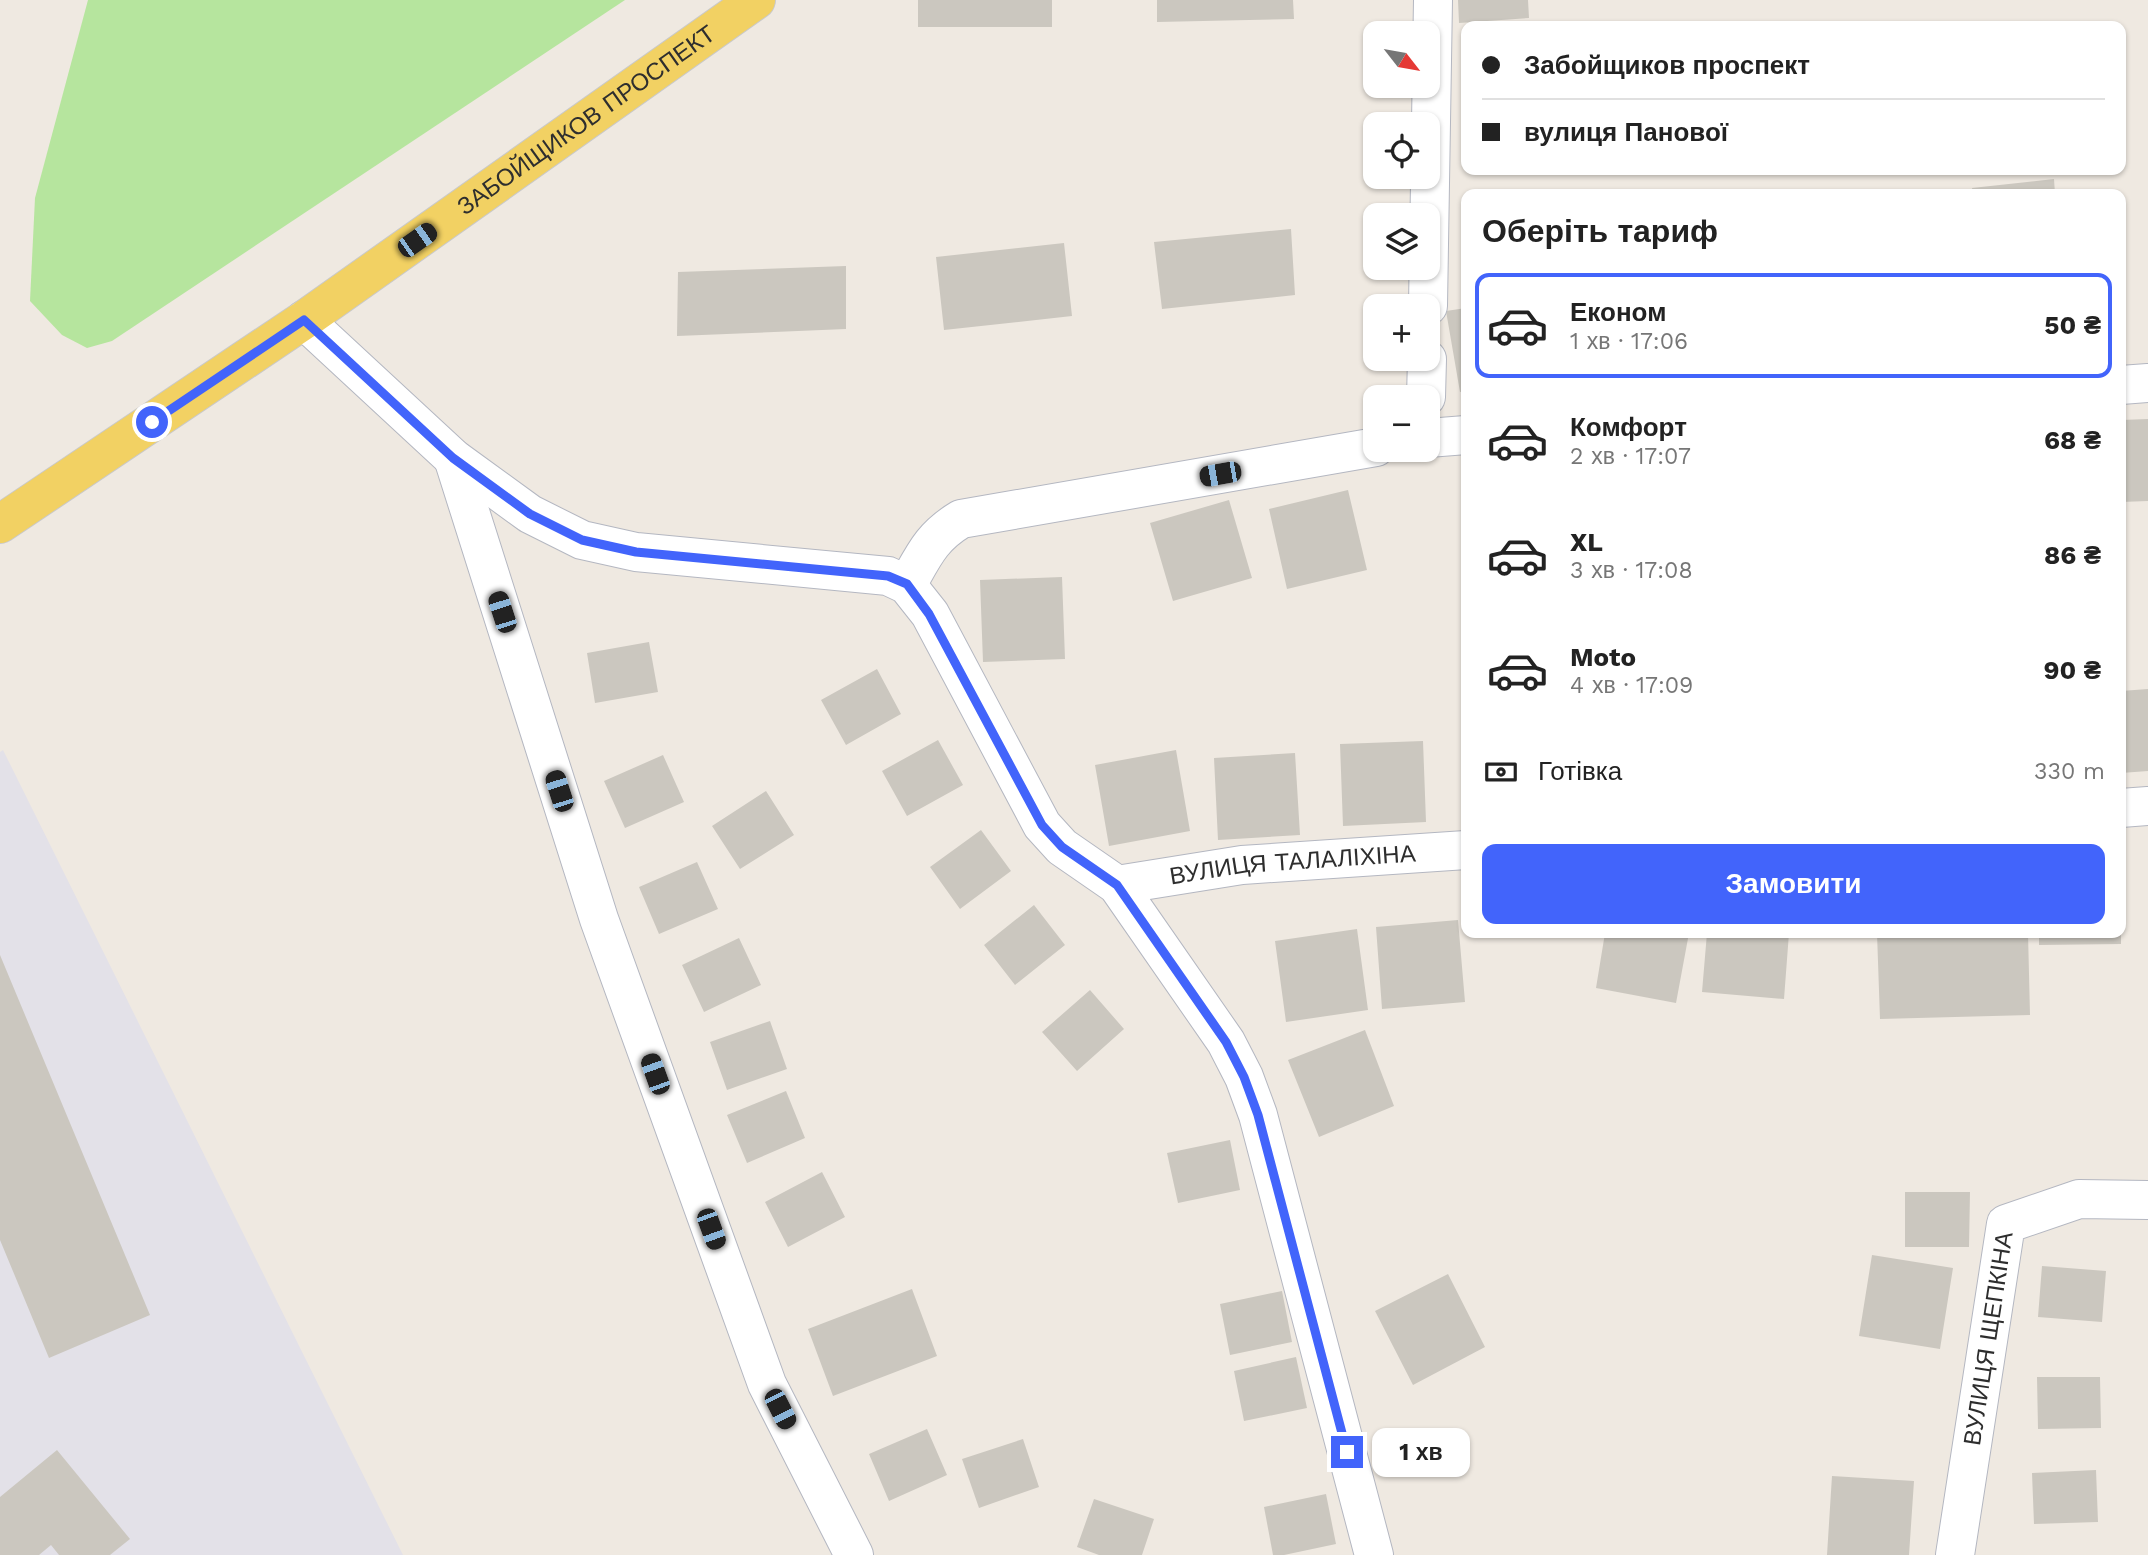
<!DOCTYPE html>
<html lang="uk">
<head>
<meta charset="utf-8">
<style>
  :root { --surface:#fff; --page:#f2f2f2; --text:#222; --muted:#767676; --line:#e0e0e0; --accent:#4264fb }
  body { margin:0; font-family:"Work Sans",sans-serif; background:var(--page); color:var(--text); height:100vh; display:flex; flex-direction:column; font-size:26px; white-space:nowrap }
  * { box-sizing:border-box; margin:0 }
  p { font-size:23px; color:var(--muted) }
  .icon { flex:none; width:38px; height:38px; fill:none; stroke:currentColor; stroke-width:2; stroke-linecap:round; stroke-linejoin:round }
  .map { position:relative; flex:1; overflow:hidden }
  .details { position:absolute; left:1461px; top:189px; width:665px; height:749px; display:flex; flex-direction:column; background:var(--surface); border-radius:14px; box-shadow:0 2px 5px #0004 }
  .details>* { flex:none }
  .banner { position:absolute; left:1461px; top:21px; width:665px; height:154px; border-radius:14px; box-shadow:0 2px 5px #0004; display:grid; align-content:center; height:154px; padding:0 21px; background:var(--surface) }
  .needle { width:46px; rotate:121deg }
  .tools { position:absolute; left:1363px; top:21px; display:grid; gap:14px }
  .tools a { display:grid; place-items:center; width:77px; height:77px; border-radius:14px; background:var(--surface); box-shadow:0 2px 5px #0004; font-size:35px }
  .end { position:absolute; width:32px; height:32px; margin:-16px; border:9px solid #4264fb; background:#fff; box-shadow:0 0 0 4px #fff }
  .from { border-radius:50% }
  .bubble { position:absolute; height:49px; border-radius:14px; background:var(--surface); box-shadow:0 2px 5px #0004; font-size:23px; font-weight:700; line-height:49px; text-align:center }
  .car { position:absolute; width:21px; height:42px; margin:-21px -10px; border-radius:9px; box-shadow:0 0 5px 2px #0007; background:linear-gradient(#222 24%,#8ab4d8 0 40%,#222 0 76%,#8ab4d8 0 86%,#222 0) }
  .banner b { display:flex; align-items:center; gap:24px; height:66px; font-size:26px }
  .banner b+b { border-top:2px solid var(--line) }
  .banner i { width:18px; height:18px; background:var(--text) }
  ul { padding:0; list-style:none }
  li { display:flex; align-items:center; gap:21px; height:105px; margin:0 14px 10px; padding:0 7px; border:4px solid transparent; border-radius:14px }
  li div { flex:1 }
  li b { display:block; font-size:26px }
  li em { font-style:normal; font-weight:700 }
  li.active { border-color:var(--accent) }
  li>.icon { width:63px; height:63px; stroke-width:1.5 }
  h2 { padding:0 21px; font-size:32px; line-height:84px }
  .pay { display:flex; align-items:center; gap:18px; height:77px; padding:0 21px; font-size:26px }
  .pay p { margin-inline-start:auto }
  .action { display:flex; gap:14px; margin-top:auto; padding:14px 21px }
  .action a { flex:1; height:80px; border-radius:14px; background:var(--accent); color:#fff; font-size:28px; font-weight:700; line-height:80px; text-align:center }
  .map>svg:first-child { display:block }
</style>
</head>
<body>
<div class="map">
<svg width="2148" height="1555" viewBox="0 0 2148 1555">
  <rect width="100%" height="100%" fill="#efe9e1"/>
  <!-- industrial -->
  <path fill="#e3e1e8" d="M3,750L403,1555H0V752Z"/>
  <!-- green -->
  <path fill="#b6e59e" d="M88,0H625L112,341L87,348L62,335L30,301L35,198Z"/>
  <!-- building -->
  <path fill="#cbc7bf" d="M918,0H1052V27H918Z
    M1157,0H1293L1294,19L1157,22Z
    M1458,0H1528L1529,18L1459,23Z
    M2054,179L2055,194H1973L1972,188Z
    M1291,229L1295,295L1162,309L1154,242Z
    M1064,243L1072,316L944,330L936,257Z
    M846,266V329L677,336L678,272Z
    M1466,308V391L1460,392L1446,311Z
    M2148,419V501L2121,502V420Z
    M1348,490L1367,570L1287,589L1269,509Z
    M1229,500L1252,578L1173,601L1150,523Z
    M1062,577L1065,659L983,662L980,580Z
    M649,642L658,692L595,703L587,653Z
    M877,669L901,714L846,745L821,700Z
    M2148,689V771L2121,773V691Z
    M938,740L963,785L907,816L882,771Z
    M1423,741L1426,822L1343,826L1340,744Z
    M1176,750L1190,831L1109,846L1095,765Z
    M1295,753L1300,835L1218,840L1214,758Z
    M663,755L684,802L625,828L604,781Z
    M766,791L794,835L740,869L712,826Z
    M981,830L1011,871L960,909L930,867Z
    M697,862L718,909L659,934L639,887Z
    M1034,905L1065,945L1015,985L984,945Z
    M1458,920L1465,1002L1382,1009L1376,927Z
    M1357,929L1368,1010L1286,1022L1275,941Z
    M1605,933H1689L1676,1003L1596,988Z
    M1707,933H1789L1784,999L1702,992Z
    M1877,933H2028L2030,1015L1880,1019Z
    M2039,933H2121V944L2039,945Z
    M739,938L761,985L704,1012L682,965Z
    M0,955L150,1315L49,1358L0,1240Z
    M1090,990L1124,1029L1077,1071L1042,1032Z
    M770,1021L787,1069L727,1090L710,1042Z
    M1365,1030L1394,1106L1319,1137L1288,1060Z
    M786,1091L805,1138L747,1163L727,1115Z
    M1230,1140L1240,1190L1178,1203L1167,1153Z
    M822,1172L845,1217L788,1247L765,1202Z
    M1905,1192H1970L1969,1247H1905Z
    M1872,1255L1953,1268L1940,1349L1859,1336Z
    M2042,1266L2106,1271L2102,1322L2038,1317Z
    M1448,1274L1485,1347L1413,1385L1375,1311Z
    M912,1289L937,1356L833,1396L808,1329Z
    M1282,1291L1292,1342L1230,1355L1220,1304Z
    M1296,1357L1307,1408L1244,1421L1234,1371Z
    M2037,1377H2100L2101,1428L2038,1429Z
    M927,1429L947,1475L889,1501L869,1454Z
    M1023,1439L1039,1487L979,1508L962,1459Z
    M57,1450L130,1539L110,1555H59L51,1545L39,1555H0V1497Z
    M2096,1470L2098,1522L2034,1524L2032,1473Z
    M1832,1476L1914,1481L1909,1555H1827Z
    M1326,1494L1336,1544L1284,1555H1273L1264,1507Z
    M1094,1499L1154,1519L1142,1555H1099L1077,1547Z"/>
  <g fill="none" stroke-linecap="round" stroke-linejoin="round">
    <defs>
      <g id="minor">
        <path d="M1428,306L1433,0"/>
        <path d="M304,320L453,458L530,514L582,540L636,552L888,576L907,585L930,614L1042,825L1062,847L1117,885L1226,1042L1244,1077L1258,1115L1374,1555"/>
        <path d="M2121,385L2148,383"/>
        <path d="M1426,397L1427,359"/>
        <path d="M1428,438L1466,435"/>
        <path d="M453,458L599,919L767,1384L854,1555"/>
        <path d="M907,585C924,555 931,537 961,519L1376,447"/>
        <path d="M2121,808L2148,806"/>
        <path id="s1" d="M1117,885L1242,865L1466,850"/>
        <path id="s2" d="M1955,1555L2006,1224L2079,1199L2148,1200"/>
      </g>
      <g id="major">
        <path id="s3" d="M0,524L304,320L756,0"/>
      </g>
    </defs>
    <!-- minor casing -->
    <use href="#minor" stroke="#b4b7c1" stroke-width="40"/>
    <!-- major casing -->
    <use href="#major" stroke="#c9c9c9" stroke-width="40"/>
    <!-- minor -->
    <use href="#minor" stroke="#fff" stroke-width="38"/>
    <!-- major -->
    <use href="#major" stroke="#f2d163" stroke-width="38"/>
  </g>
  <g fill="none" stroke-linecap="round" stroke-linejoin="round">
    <!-- route -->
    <path stroke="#4264fb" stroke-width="9" d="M152,422L304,320L453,458L530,514L582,540L636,552L888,576L907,584L929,614L1042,825L1062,847L1117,885L1226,1042L1244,1077L1258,1115L1347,1452"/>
  </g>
  <g text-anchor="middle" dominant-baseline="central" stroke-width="7" stroke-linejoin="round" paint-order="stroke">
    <!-- street labels -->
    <g font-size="24" fill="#2e2e2e" stroke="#fff">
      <text stroke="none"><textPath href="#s3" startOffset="712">ЗАБОЙЩИКОВ ПРОСПЕКТ</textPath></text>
      <text stroke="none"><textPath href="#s1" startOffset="177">ВУЛИЦЯ ТАЛАЛІХІНА</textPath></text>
      <text stroke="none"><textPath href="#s2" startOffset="219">ВУЛИЦЯ ЩЕПКІНА</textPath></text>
    </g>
  </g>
</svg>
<div class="tools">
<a><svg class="needle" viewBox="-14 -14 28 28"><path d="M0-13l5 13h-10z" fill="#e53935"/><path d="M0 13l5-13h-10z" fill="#767676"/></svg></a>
<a><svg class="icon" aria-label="locate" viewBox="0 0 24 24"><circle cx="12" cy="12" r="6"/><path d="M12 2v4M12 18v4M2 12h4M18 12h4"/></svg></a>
<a><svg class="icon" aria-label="layers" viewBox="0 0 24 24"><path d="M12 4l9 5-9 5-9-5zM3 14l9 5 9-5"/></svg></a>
<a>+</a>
<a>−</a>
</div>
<i class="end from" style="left:152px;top:422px"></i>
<i class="end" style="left:1347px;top:1452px"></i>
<div class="bubble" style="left:1372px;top:1428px;width:98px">1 хв</div>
<i class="car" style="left:417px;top:240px;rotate:55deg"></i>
<i class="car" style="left:1220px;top:474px;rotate:260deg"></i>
<i class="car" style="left:502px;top:612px;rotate:342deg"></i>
<i class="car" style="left:559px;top:791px;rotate:342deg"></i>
<i class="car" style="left:655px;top:1074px;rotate:340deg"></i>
<i class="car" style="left:711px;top:1229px;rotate:160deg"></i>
<i class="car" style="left:780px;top:1409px;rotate:153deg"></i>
<div class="banner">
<b><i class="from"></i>Забойщиков проспект</b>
<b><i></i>вулиця Панової</b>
</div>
<section class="details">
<h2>Оберіть тариф</h2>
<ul>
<li class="active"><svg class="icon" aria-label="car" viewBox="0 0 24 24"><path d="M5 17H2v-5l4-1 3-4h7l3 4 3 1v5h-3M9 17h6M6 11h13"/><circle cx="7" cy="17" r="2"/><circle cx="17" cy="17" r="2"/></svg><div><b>Економ</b><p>1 хв · 17:06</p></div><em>50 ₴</em></li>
<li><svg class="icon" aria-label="car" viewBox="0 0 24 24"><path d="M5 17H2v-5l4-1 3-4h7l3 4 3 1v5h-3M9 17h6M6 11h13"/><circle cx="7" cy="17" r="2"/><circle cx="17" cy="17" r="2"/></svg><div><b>Комфорт</b><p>2 хв · 17:07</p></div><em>68 ₴</em></li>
<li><svg class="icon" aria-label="car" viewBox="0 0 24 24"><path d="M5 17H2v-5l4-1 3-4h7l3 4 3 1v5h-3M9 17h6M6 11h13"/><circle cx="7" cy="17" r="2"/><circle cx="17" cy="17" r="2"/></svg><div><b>XL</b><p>3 хв · 17:08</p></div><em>86 ₴</em></li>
<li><svg class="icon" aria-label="car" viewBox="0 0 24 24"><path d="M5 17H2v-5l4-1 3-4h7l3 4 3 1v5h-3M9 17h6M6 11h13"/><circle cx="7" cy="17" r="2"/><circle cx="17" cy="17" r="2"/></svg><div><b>Moto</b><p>4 хв · 17:09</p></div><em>90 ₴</em></li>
</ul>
<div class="pay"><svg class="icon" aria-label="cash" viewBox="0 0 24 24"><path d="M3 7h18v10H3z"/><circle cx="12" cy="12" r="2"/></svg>Готівка<p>330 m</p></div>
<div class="action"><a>Замовити</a></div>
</section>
</div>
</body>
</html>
